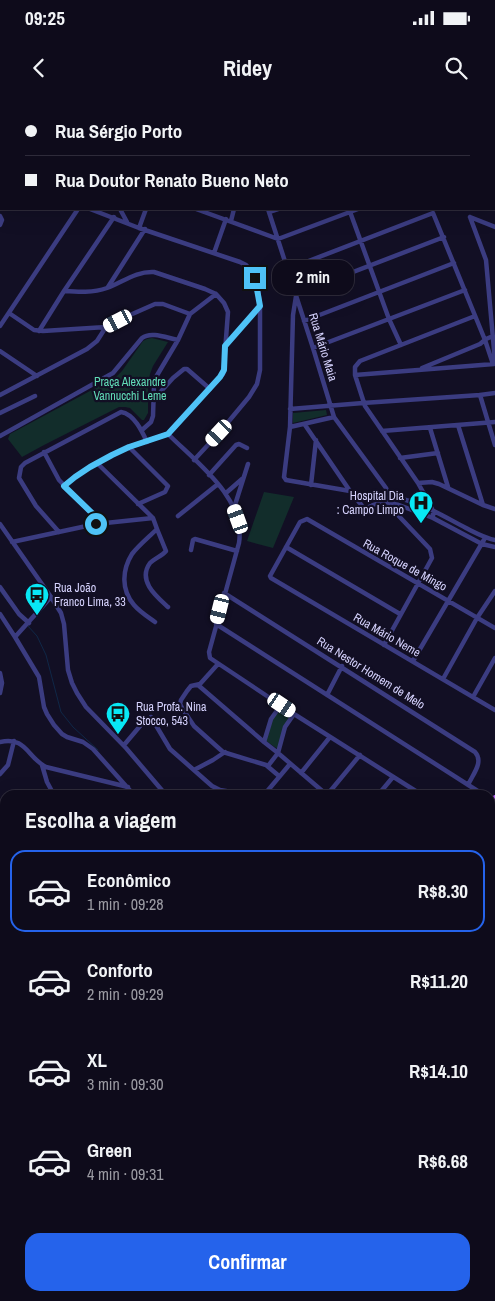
<!DOCTYPE html>
<html lang="pt">
<head>
<meta charset="utf-8">
<style>
  :root { --surface:#0e0b1b; --page:#171424; --text:#f1f3f6; --muted:#9b9ba3; --line:#2e2b3a; --accent:#2563eb }
  body { margin:0; font-family:"Archivo Narrow",sans-serif; background:var(--page); color:var(--text); height:100vh; display:flex; flex-direction:column; font-size:19px; white-space:nowrap }
  * { box-sizing:border-box; margin:0 }
  p { font-size:16px; color:var(--muted) }
  .icon { flex:none; width:28px; height:28px; fill:none; stroke:currentColor; stroke-width:2; stroke-linecap:round; stroke-linejoin:round }
  .map { position:relative; flex:1; overflow:hidden }
  .panel { position:absolute; left:0px; top:690px; width:495px; height:511px; display:flex; flex-direction:column; background:var(--surface); border-radius:15px 15px 0 0; box-shadow:0 5px 20px #0002,0 0 0 1px var(--line) }
  .panel>* { flex:none }
  .banner { position:absolute; left:0px; top:0px; width:495px; height:110px; box-shadow:0 5px 20px #0002,0 0 0 1px var(--line); display:grid; align-content:center; height:110px; padding:0 25px; background:var(--surface) }
  .end { position:absolute; width:22px; height:22px; margin:-11px; border:6px solid #4fc3f7; background:#111; box-shadow:0 0 0 2px #111 }
  .from { border-radius:50% }
  .bubble { position:absolute; height:35px; border-radius:15px; background:var(--surface); box-shadow:0 5px 20px #0002,0 0 0 1px var(--line); font-size:16px; font-weight:700; line-height:35px; text-align:center }
  .car { position:absolute; width:15px; height:30px; margin:-15px -8px; border-radius:6px; box-shadow:0 0 4px 1px #0007; background:linear-gradient(#fff 24%,#345 0 40%,#fff 0 76%,#345 0 86%,#fff 0) }
  .banner b { display:flex; align-items:center; gap:18px; height:48px; font-size:19px }
  .banner b+b { border-top:1px solid var(--line) }
  .banner i { width:12px; height:12px; background:var(--text) }
  ul { padding:0; list-style:none }
  li { display:flex; align-items:center; gap:15px; height:82px; margin:0 10px 8px; padding:0 15px; border:2px solid transparent; border-radius:15px }
  li div { flex:1 }
  li b { display:block; font-size:19px }
  li em { font-style:normal; font-weight:700 }
  li.selected { border-color:var(--accent) }
  li>.icon { width:45px; height:45px; stroke-width:1.5 }
  h2 { padding:0 25px; font-size:22px; line-height:60px }
  .action { display:flex; gap:10px; margin-top:auto; padding:10px 25px }
  .action a { flex:1; height:58px; border-radius:15px; background:var(--accent); color:#fff; font-size:20px; font-weight:700; line-height:58px; text-align:center }
  .status { display:flex; justify-content:space-between; align-items:center; height:35px; padding:0 25px; background:var(--surface); direction:ltr }
  .status svg { height:14px; fill:currentColor }
  header { display:flex; justify-content:space-between; align-items:center; height:65px; padding:0 25px; background:var(--surface); font-size:22px; font-weight:700 }
  .map>svg:first-child { display:block }
</style>
</head>
<body>
<div class="status"><b>09:25</b><svg viewBox="0 0 49 12"><path d="M0 12V9h3v3zM5 12V6h3v6zM10 12V3h3v9zM15 12V0h3v12zM26 1h20v11H26zM47 4h2v5h-2z"/></svg></div>
<header><svg class="icon" aria-label="back" viewBox="0 0 24 24"><path d="M15 5l-7 7 7 7"/></svg>Ridey<svg class="icon" aria-label="search" viewBox="0 0 24 24"><circle cx="10" cy="10" r="6"/><path d="M15 15l6 6"/></svg></header>
<div class="map">
<svg width="495" height="1201" viewBox="0 0 495 1201">
  <rect width="100%" height="100%" fill="#120f24"/>
  <!-- green -->
  <path fill="#122d2b" d="M152,238L168,242L153,266L150,274L148,284V313L144,320H142L130,308L125,307H119L44,345L22,357L8,339L10,334L116,277L122,271L143,241L147,239Z
    M326,310L327,315L293,323V313Z
    M264,392L294,397L273,448L247,441Z
    M281,608L292,614L279,650L265,640L271,620Z"/>
  <g fill="none" stroke-linecap="round" stroke-linejoin="round">
    <!-- stream -->
    <path stroke="#0f2747" stroke-width="1" d="M381,0L382,1
      M494,96L495,97
      M0,491L9,503
      M27,525L37,536L46,555L61,612L73,627L98,650"/>
    <!-- river -->
    <path stroke="#0f2747" stroke-width="7" d="M490,1003L495,996
      M376,1201L378,1196"/>
    <!-- minor -->
    <path stroke="#3b3c81" stroke-width="4.5" d="M78,1V0
      M102,1L105,0
      M397,1L399,0
      M494,82L495,81
      M90,109L139,128L240,162L246,165L253,173L258,189L260,206V270L257,284L249,297L219,333L194,360
      M120,109L127,122
      M196,109L278,139
      M268,109L313,248L334,317L386,388L389,396L392,399L391,402L388,403L385,400L386,397L389,396
      M349,109L389,219L401,245
      M269,112L278,109
      M0,116L2,120L0,125
      M470,117L486,160L495,261
      M470,117L495,127
      M231,121L234,109
      M139,128L146,109
      M278,139L358,109
      M214,153L226,119
      M288,169L433,113L485,240L493,264
      M108,187L145,129
      M64,191C78,192 93,193 107,188C123,182 136,171 154,172L205,189L216,194L224,203L228,212L224,265L223,274L168,334L129,347L112,355L90,367L75,377L64,386
      M296,194L444,137
      M9,213L34,230L43,231L106,227L130,215L155,204H163L190,214
      M304,221L454,163
      M0,226L78,109
      M39,231L64,191L114,117
      M225,246L260,206
      M313,248L465,190
      M0,251L37,276
      M422,268L480,244L486,239L493,236
      M355,275L494,264
      M0,295L87,249L97,241L106,227
      M480,295L495,345
      M155,298L173,278L184,269H187L210,289
      M290,309L363,303L480,295L495,293
      M0,313L35,296
      M334,317L290,327L284,377L286,380L350,391
      M305,325L350,391L363,407L366,408L385,400
      M458,325L483,405
      M290,327L293,215L296,196
      M430,328L448,387
      M142,330L151,322L153,316L154,285L156,277L178,240L190,214L216,194
      M382,331L495,322
      M168,334C197,363 246,398 239,443L209,552L210,558L294,614L422,695
      M0,336L113,273L142,238C151,231 167,238 178,240
      M129,347L168,386L165,392L138,404
      M44,352L59,380L93,415L96,424
      M400,358L438,353
      M97,363L153,418L157,429C149,437 139,445 132,454C122,470 121,490 134,505C140,512 148,517 155,522
      M209,375L236,345L239,344L247,348
      M418,383L432,382L439,384L483,405L495,409
      M311,385L316,340
      M226,393L242,379
      M390,397C418,400 441,415 466,428C476,433 485,438 495,440
      M391,402L433,418L482,444L495,447
      M234,408L248,364
      M178,416L218,384
      M433,418V411L428,401L418,383L365,306L355,275V267L360,261L475,216
      M0,424L51,497L61,513L64,524L68,570L72,583L77,593L86,607L126,648L166,695
      M157,429L166,451C162,456 155,458 150,463C137,481 157,497 168,507
      M59,432L36,406L19,378L21,367L25,363L121,312C134,314 142,331 147,342
      M12,442L96,424L153,418
      M286,447L400,514
      M191,450L193,440L195,439L237,451
      M0,487L19,514L29,523
      M224,493L475,652C484,662 473,674 468,685
      M0,514L15,537L39,577L44,607L47,614L54,625L62,634L67,637L83,642L93,649L134,695
      M216,524L484,695
      M495,528L307,419L300,422L270,476L271,478L495,610
      M15,537L51,497
      M384,545L432,458L430,449L395,412L389,403
      M413,561L485,438
      M218,564L200,584L191,586L187,591L181,600L180,604L182,608L194,626L223,652L266,665L279,676
      M0,573L2,583L0,593
      M443,579L477,518L495,491
      M198,585L264,642L278,653L327,695
      M327,595L342,566
      M473,597L495,558
      M151,617L170,649L212,686L220,690L249,695
      M0,642C26,636 27,657 46,667L128,687
      M264,642L271,619L281,605
      M124,645L146,619
      M42,665L47,682L54,695
      M268,666L278,653L285,627L294,614
      M194,670L213,660L225,652
      M301,673L330,637
      M0,674L8,665L14,641
      M264,695L290,664
      M327,695L360,655
      M378,695L393,677
      M0,755L5,754
      M490,789L495,781
      M0,790L5,789
      M0,820L3,842L0,854
      M490,861L495,852
      M0,923L5,921
      M490,929L495,921
      M0,949L5,968
      M0,973L5,972
      M490,988L495,982
      M0,1032L5,1027
      M490,1080L495,1075
      M0,1108L5,1103
      M0,1119L5,1124
      M490,1156L495,1162
      M0,1180L5,1177
      M283,1196L287,1201
      M331,1196L338,1201
      M350,1196L352,1201
      M0,1198L1,1201
      M268,1201L274,1196
      M371,1201L374,1196
      M423,1201L426,1196"/>
    <!-- major -->
    <path stroke="#b85efa" stroke-width="5.5" d="M439,0L440,1
      M494,37L495,38
      M490,707L495,698
      M490,718L495,709
      M490,1191H495
      M56,1196L59,1201
      M61,1196L64,1201
      M466,1201L471,1196"/>
  </g>
  <g fill="none" stroke-linecap="round" stroke-linejoin="round">
    <!-- route -->
    <path stroke="#4fc3f7" stroke-width="6" d="M96,424L93,414L64,386L75,377L90,367L112,355L129,347L168,334L220,277L224,270L225,246L260,206L255,178"/>
  </g>
  <!-- icons -->
  <defs>
    <symbol id="hospital-pin" viewBox="-11 -11 22 30"><path d="M0 17L-7.5 6A9.5 9.5 0 1 1 7.5 6Z" fill="#08e8f5" stroke="#120f24"/><path d="M-5-5h3v3.5h4V-5h3V5h-3V1.5h-4V5h-3Z" fill="#111"/></symbol>
    <symbol id="bus-pin" viewBox="-11 -11 22 30"><path d="M0 17L-7.5 6A9.5 9.5 0 1 1 7.5 6Z" fill="#08e8f5" stroke="#120f24"/><path d="M-5-6H5V4H4V6H2V4H-2V6H-4V4H-5ZM-3.5-4V0h7V-4ZM-3.5 1.2v1.5H-2V1.2ZM2 1.2v1.5H3.5V1.2Z" fill="#111"/></symbol>
  </defs>
  <g fill-rule="evenodd">
    <use href="#hospital-pin" x="407" y="389" width="28" height="38"/>
    <use href="#bus-pin" x="23" y="481" width="28" height="38"/>
    <use href="#bus-pin" x="104" y="600" width="28" height="38"/>
  </g>
  <g text-anchor="middle" dominant-baseline="central" stroke-width="4.5" stroke-linejoin="round" paint-order="stroke">
    <!-- street labels -->
    <g font-size="12" fill="#d6d3fe" stroke="#120f24">
      <text transform="translate(323 247) rotate(73)">Rua Mário Maia</text>
      <text transform="translate(405 465) rotate(29)">Rua Roque de Mingo</text>
      <text transform="translate(387 535) rotate(30)">Rua Mário Neme</text>
      <text transform="translate(371 573) rotate(32)">Rua Nestor Homem de Melo</text>
    </g>
    <!-- park labels -->
    <g font-size="12" fill="#61dcb7" stroke="#120f24">
      <text x="130" y="282">Praça Alexandre<tspan x="130" dy="14">Vannucchi Leme</tspan></text>
    </g>
    <!-- poi labels -->
    <g font-size="12" fill="#d6d3fe" stroke="#120f24" text-anchor="start">
      <text x="404" y="396" text-anchor="end">Hospital Dia<tspan x="404" dy="14">: Campo Limpo</tspan></text>
      <text x="54" y="488">Rua João<tspan x="54" dy="14">Franco Lima, 33</tspan></text>
      <text x="136" y="607">Rua Profa. Nina<tspan x="136" dy="14">Stocco, 543</tspan></text>
    </g>
  </g>
</svg>
<i class="end from" style="left:96px;top:424px"></i>
<i class="end" style="left:255px;top:178px"></i>
<div class="bubble" style="left:272px;top:160px;width:82px">2 min</div>
<i class="car" style="left:118px;top:221px;rotate:243deg"></i>
<i class="car" style="left:219px;top:333px;rotate:223deg"></i>
<i class="car" style="left:238px;top:419px;rotate:340deg"></i>
<i class="car" style="left:220px;top:509px;rotate:194deg"></i>
<i class="car" style="left:282px;top:605px;rotate:124deg"></i>
<div class="banner">
<b><i class="from"></i>Rua Sérgio Porto</b>
<b><i></i>Rua Doutor Renato Bueno Neto</b>
</div>
<section class="panel">
<h2>Escolha a viagem</h2>
<ul>
<li class="selected"><svg class="icon" aria-label="car" viewBox="0 0 24 24"><path d="M5 17H2v-5l4-1 3-4h7l3 4 3 1v5h-3M9 17h6M6 11h13"/><circle cx="7" cy="17" r="2"/><circle cx="17" cy="17" r="2"/></svg><div><b>Econômico</b><p>1 min · 09:28</p></div><em>R$8.30</em></li>
<li><svg class="icon" aria-label="car" viewBox="0 0 24 24"><path d="M5 17H2v-5l4-1 3-4h7l3 4 3 1v5h-3M9 17h6M6 11h13"/><circle cx="7" cy="17" r="2"/><circle cx="17" cy="17" r="2"/></svg><div><b>Conforto</b><p>2 min · 09:29</p></div><em>R$11.20</em></li>
<li><svg class="icon" aria-label="car" viewBox="0 0 24 24"><path d="M5 17H2v-5l4-1 3-4h7l3 4 3 1v5h-3M9 17h6M6 11h13"/><circle cx="7" cy="17" r="2"/><circle cx="17" cy="17" r="2"/></svg><div><b>XL</b><p>3 min · 09:30</p></div><em>R$14.10</em></li>
<li><svg class="icon" aria-label="car" viewBox="0 0 24 24"><path d="M5 17H2v-5l4-1 3-4h7l3 4 3 1v5h-3M9 17h6M6 11h13"/><circle cx="7" cy="17" r="2"/><circle cx="17" cy="17" r="2"/></svg><div><b>Green</b><p>4 min · 09:31</p></div><em>R$6.68</em></li>
</ul>
<div class="action"><a>Confirmar</a></div>
</section>
</div>
</body>
</html>
